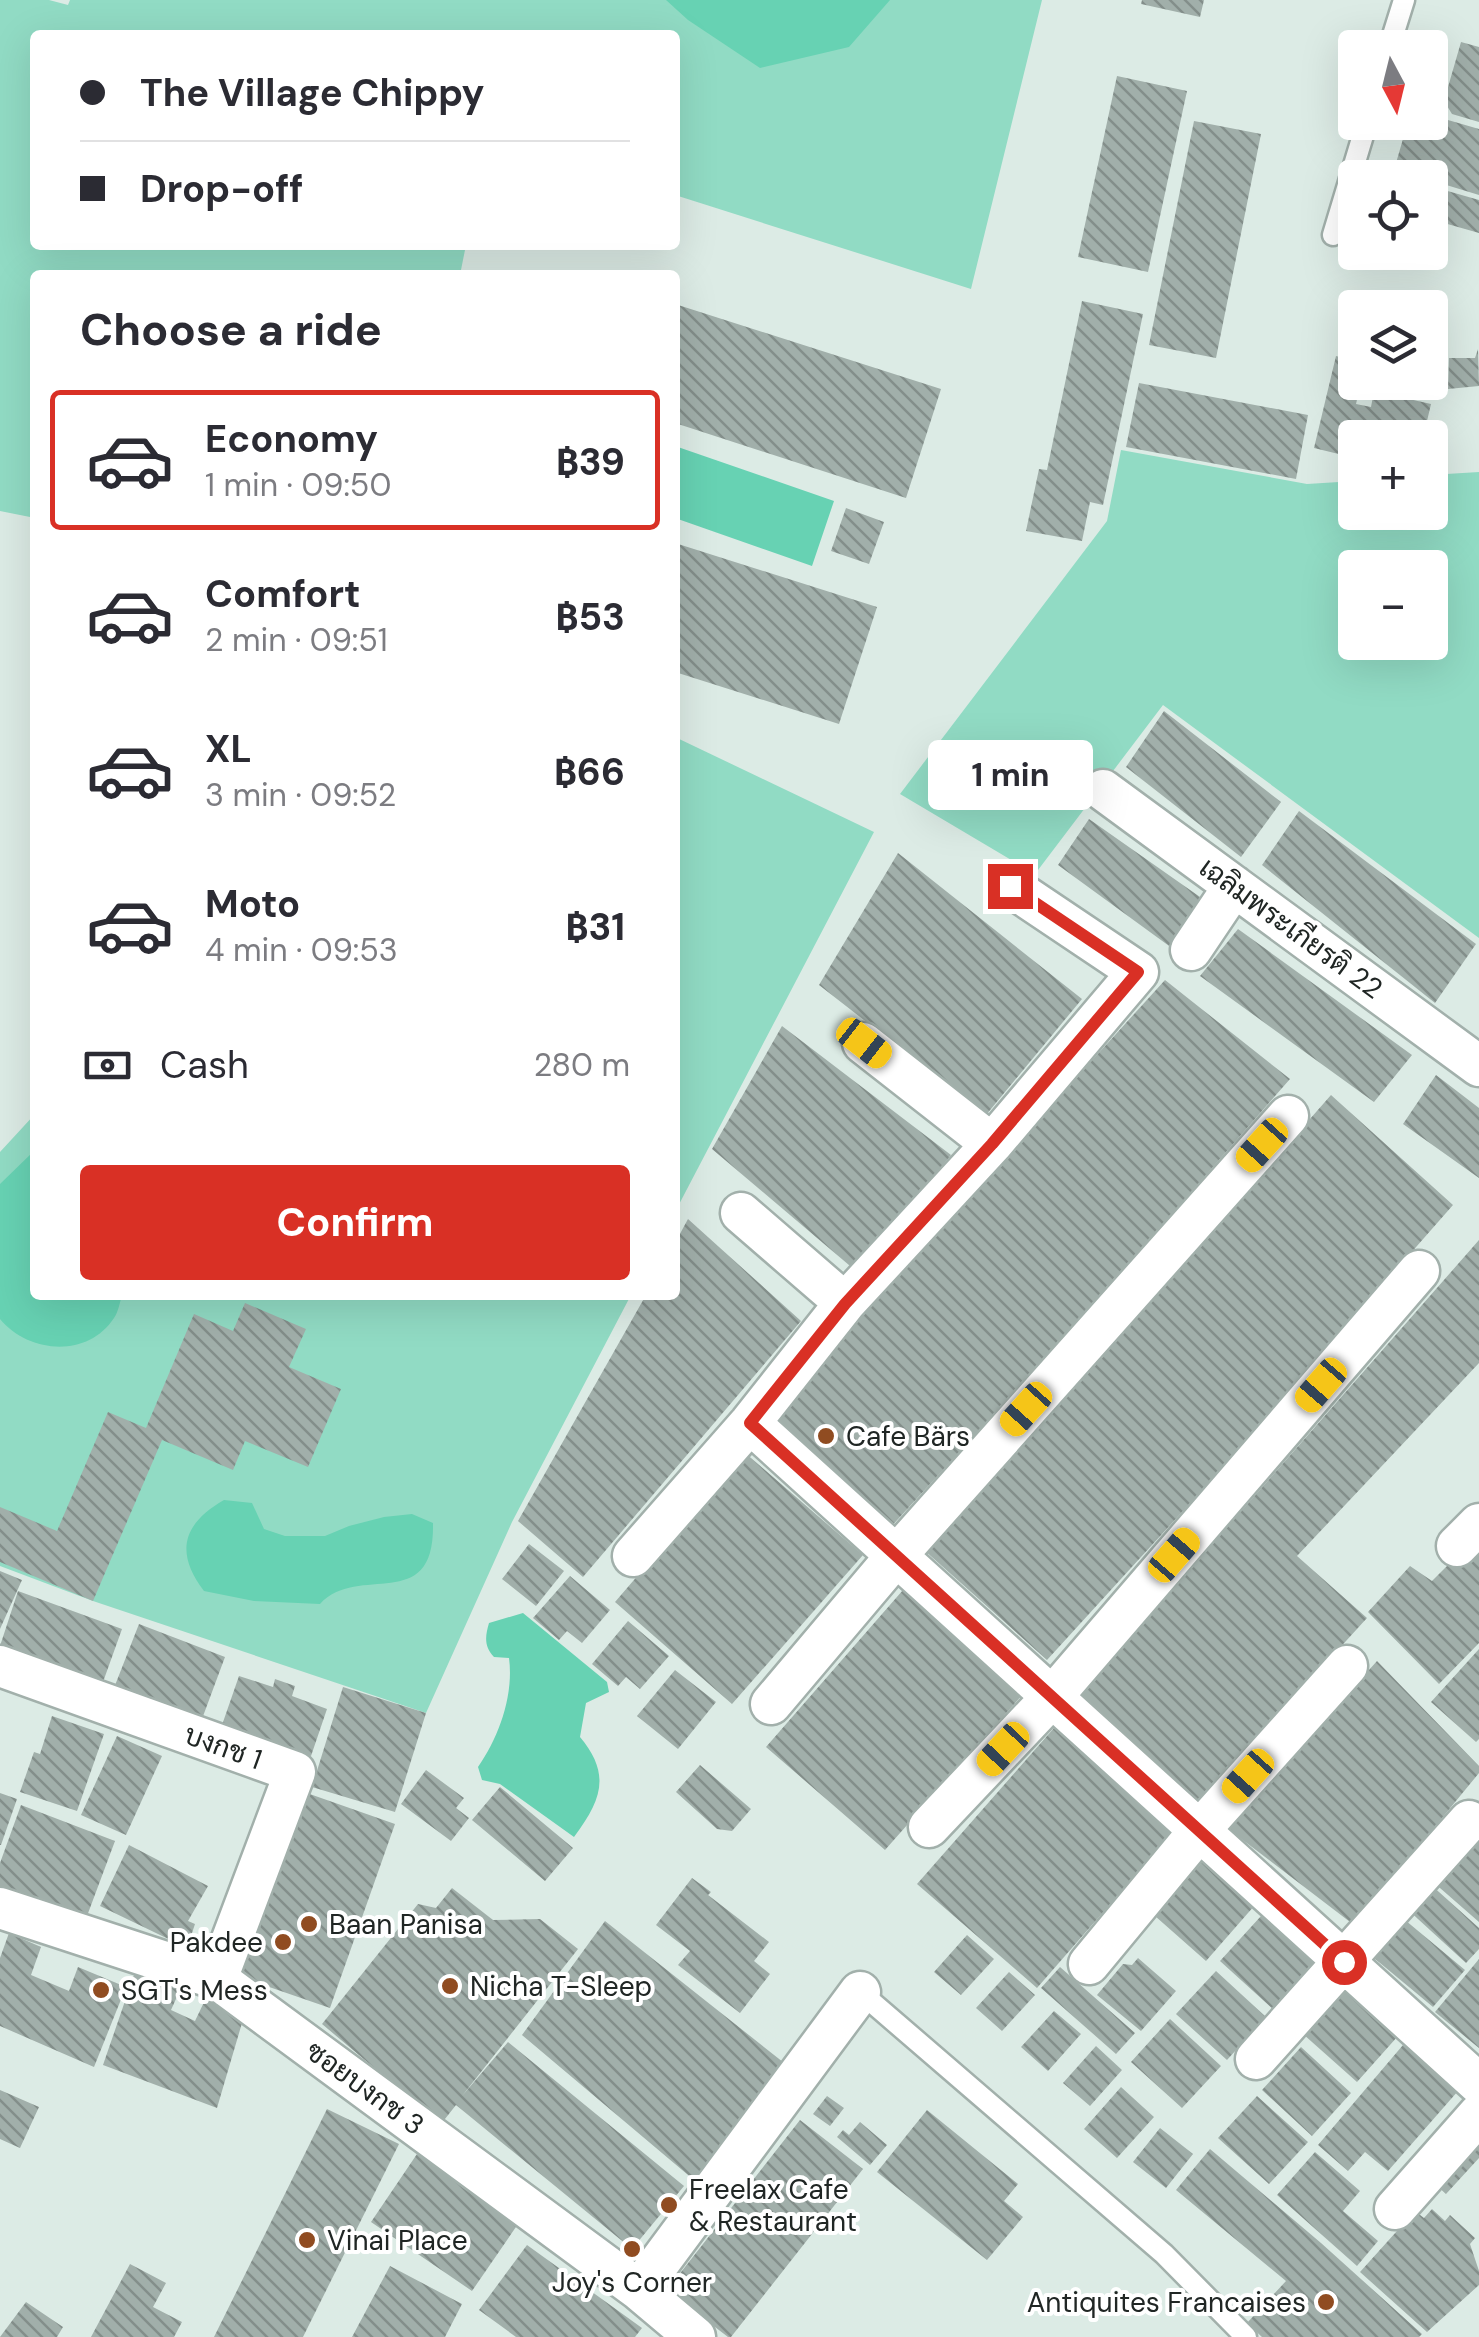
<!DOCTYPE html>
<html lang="en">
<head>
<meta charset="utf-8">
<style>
  :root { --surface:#fff; --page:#f2f2f3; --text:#2b2b33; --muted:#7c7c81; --line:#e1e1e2; --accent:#d93025 }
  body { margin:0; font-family:"DM Sans",Sarabun,sans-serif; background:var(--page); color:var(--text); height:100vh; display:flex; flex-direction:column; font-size:38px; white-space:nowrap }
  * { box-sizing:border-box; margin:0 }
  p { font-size:32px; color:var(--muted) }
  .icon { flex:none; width:55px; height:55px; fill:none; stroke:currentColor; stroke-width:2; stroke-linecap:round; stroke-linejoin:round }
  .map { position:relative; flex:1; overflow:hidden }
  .details { position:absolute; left:30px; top:270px; width:650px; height:1030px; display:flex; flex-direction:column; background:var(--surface); border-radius:10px; box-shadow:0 10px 40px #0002 }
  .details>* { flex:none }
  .hud { position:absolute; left:30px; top:30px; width:650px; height:220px; border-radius:10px; box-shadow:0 10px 40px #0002; display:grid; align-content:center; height:220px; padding:0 50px; background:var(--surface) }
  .needle { width:65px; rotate:173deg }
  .controls { position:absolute; left:1338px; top:30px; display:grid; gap:20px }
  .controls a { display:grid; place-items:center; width:110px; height:110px; border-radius:10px; background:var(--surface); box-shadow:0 10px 40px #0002; font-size:50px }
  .end { position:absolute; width:45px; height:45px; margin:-22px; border:12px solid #d93025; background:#fff; box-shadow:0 0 0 5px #fff }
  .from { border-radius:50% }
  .bubble { position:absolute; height:70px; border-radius:10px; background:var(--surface); box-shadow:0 10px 40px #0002; font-size:32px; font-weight:700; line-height:70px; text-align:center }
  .car { position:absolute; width:30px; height:60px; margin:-30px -15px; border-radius:12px; box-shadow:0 0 8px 2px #0007; background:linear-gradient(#f5c518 24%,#345 0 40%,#f5c518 0 76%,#345 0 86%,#f5c518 0) }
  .hud b { display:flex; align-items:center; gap:35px; height:95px; font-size:38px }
  .hud b+b { border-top:2px solid var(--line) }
  .hud i { width:25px; height:25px; background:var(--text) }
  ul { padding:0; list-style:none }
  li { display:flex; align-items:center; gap:30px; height:140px; margin:0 20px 15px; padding:0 30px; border:5px solid transparent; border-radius:10px }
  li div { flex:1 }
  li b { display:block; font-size:38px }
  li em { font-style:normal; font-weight:700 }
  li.selected { border-color:var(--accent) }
  li>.icon { width:90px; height:90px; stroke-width:1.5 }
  h2 { padding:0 50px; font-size:45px; line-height:120px }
  .pay { display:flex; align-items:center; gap:25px; height:110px; padding:0 50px; font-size:38px }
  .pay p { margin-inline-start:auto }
  .button { display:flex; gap:20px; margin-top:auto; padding:20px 50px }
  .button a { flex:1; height:115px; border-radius:10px; background:var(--accent); color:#fff; font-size:40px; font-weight:700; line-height:115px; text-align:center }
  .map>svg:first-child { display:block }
</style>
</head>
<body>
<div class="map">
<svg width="1479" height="2337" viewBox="0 0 1479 2337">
  <defs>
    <pattern id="building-back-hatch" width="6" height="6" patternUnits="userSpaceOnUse" patternTransform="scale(2.5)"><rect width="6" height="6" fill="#a1afaa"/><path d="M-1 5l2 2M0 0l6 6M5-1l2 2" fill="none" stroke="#838e8a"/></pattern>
  </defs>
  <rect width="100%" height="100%" fill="#dcebe5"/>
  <!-- green -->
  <path fill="#91dbc4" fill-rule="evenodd" d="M0,0H49L68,5L70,0H1042L971,289L675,195V35H35V245H466L460,275H35V518L0,511Z
    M1121,450L1307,484L1355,481V512H1430V475L1479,472V938L1163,705L1035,874L900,794L1107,521ZM1355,568H1430V642H1355Z
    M675,737L874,832L675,1212Z
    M35,1114V1295H631L512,1522L426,1713L93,1601L0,1566V1152Z"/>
  <!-- water -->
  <path fill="#67d2b3" d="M666,0H890L849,47L760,68L688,20Z
    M675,446L834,501L812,566L675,518Z
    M35,1150V1295H122C120,1302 118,1313 114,1318C87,1359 28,1353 0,1319V1184Z
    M224,1500L252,1503L264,1529L285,1536H325L349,1526L384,1517L412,1514L433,1523C435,1616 359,1562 320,1604L254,1601L204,1591C175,1553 182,1524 224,1500Z
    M523,1613L607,1682L609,1692L586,1703L580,1737C611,1774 602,1800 574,1837L500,1784L482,1780L478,1767C499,1737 514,1695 509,1658L494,1657C484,1646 485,1637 489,1623Z"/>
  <!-- building -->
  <path fill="url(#building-back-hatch)" d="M1142,0H1204L1200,17L1141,4Z
    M1461,42L1479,47V122L1452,114L1444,101Z
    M1117,76L1187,91L1148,272L1078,257Z
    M1441,118L1479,129V195L1430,180V178L1394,170L1407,125L1436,134Z
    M1194,121L1261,134L1216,358L1149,345Z
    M1430,186L1479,200V233L1430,219Z
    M1082,301L1143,314L1103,505L1090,502L1082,541L1026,531L1039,469L1047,470Z
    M675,304L941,389L906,498L675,423Z
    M1478,349L1479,386L1448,389L1449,358H1475Z
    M1336,356L1355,361V382H1361L1356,404L1371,407L1374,391L1431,404L1423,438H1355V458L1314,448Z
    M1139,383L1308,415L1296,479L1126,447Z
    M846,508L884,522L869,564L831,551Z
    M675,543L877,607L839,724L675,672Z
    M1164,711L1281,802L1241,857L1126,767Z
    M1299,811L1476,944L1435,1003L1262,865Z
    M1089,819L1210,904L1176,951L1058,865Z
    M898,853L1082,999L986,1115L819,985Z
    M1238,929L1412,1055L1374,1102L1200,976Z
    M1165,980L1290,1079L1057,1345L889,1529L767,1418Z
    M782,1026L951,1155L856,1271L712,1149Z
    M1436,1075L1479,1108V1178L1403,1124Z
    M1331,1095L1453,1205L1214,1477L1047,1660L924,1550L1092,1367Z
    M688,1219L801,1321L583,1577L518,1521L646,1295H675V1243Z
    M1479,1240V1363L1297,1556L1367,1618L1199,1802L1077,1691L1244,1508Z
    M245,1303L306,1329L289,1367L341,1389L308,1467L245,1441L233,1470L162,1440L93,1601L0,1562V1507L57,1531L108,1412L146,1428L194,1314L233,1331Z
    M744,1452L863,1555L732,1704L615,1602Z
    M1479,1534V1643L1439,1684L1368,1612L1410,1566L1432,1581Z
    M529,1544L564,1571L536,1606L502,1579Z
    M0,1571L22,1580L0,1629Z
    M570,1576L610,1610L582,1643L567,1631L559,1640L533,1618Z
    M903,1590L1023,1694L885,1850L766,1747Z
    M18,1591L122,1629L103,1682L0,1646Z
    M628,1621L669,1656L640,1689L626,1677L618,1686L592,1664Z
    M139,1624L225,1657L199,1727L112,1693Z
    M1479,1649V1739L1476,1742L1431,1702Z
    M1377,1661L1479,1766V1773L1354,1925L1227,1828Z
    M675,1670L716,1702L678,1749L637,1716Z
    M239,1676L273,1687L275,1679L295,1686L292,1696L327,1709L311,1756L222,1725Z
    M343,1687L426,1713L395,1812L312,1787Z
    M52,1716L104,1734L77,1811L20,1792L34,1752L40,1754Z
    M1054,1728L1174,1831L1037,1988L917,1884Z
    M117,1736L162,1756L126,1835L81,1815Z
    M700,1765L751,1809L732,1831L717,1829L676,1792Z
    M426,1770L464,1798L456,1808L469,1818L451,1841L401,1804Z
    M500,1787L573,1848L545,1881L472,1820Z
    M304,1792L395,1824L330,2008L240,1977Z
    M0,1793L17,1799L1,1845H0Z
    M21,1805L115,1841L87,1916L0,1887V1863Z
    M1479,1832V1922L1432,1881Z
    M129,1845L208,1886L188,1921L195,1924L187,1948L100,1906Z
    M1203,1861L1255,1905L1206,1961L1155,1916Z
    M692,1878L711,1892L708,1895L769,1942L754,1961L770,1974L740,2013L678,1965L690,1951L656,1925Z
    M1429,1883L1479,1928V1949L1466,1963L1406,1908Z
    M452,1888L493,1920L540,1919L578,1949L462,2096L508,2042L684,2186L632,2249L456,2105L441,2124L322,2024L418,1904L436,1908Z
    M1399,1915L1465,1970L1433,2007L1368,1953Z
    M1261,1916L1315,1964L1274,2010L1220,1961Z
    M605,1921L788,2066L694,2180L522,2035Z
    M9,1933L41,1947L31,1975L69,1991L78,1967L126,1987L94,2067L0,2026V1958Z
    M967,1935L994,1959L961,1995L934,1972Z
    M1138,1958L1176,1991L1141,2031L1097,1995L1123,1964L1132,1965Z
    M1479,1959V2048L1435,2012Z
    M1060,1967L1135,2033L1116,2054L1041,1988Z
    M1216,1971L1266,2017L1227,2060L1176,2014Z
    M135,1972L180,1990L171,2010L195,2021L206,1998L242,2023L217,2108L103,2065Z
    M1009,1972L1035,1995L1002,2031L976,2008Z
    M1344,1988L1398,2036L1357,2082L1303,2034Z
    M1054,2011L1081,2034L1048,2071L1021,2047Z
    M1170,2019L1221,2066L1182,2108L1131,2062Z
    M1403,2045L1458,2091L1388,2171L1365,2152L1348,2171L1318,2145Z
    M1096,2046L1122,2070L1090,2106L1063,2083Z
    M1301,2047L1351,2093L1312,2136L1262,2090Z
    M1121,2087L1154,2117L1117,2158L1084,2129Z
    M0,2090L39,2107L20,2148L0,2139Z
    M827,2096L844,2108L830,2126L813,2114Z
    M1257,2096L1308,2142L1269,2184L1218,2138Z
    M327,2109L399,2144L303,2337H214Z
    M927,2110L1018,2184L1004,2201L1023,2217L987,2260L877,2172Z
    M800,2120L863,2169L731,2337H728L667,2290Z
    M860,2122L887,2145L870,2165L837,2137L843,2130L849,2135Z
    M1160,2128L1193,2154L1166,2188L1133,2162Z
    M1479,2128V2158L1446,2194L1431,2180Z
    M1210,2149L1321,2243L1422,2334L1419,2337H1262L1247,2323L1286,2281L1176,2190Z
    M1315,2152L1360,2191L1343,2211L1378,2241L1357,2266L1277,2195Z
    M417,2154L518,2224L472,2291L371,2222Z
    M1432,2209L1445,2221L1450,2215L1475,2238L1470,2244L1479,2271V2285L1427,2332L1360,2272L1415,2211L1424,2218Z
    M527,2245L642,2328L635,2337H516L479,2310Z
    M130,2264L166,2283L153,2307L182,2322L174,2337H91Z
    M390,2266L462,2304L445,2337H352Z
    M26,2302L63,2327L57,2337H0Z"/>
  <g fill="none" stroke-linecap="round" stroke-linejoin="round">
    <defs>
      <path id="lane" d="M1389,48L1404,0
        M1333,235L1367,122
        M860,1992L1164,2254L1246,2337"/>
      <path id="street" d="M1103,790L1479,1066
        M1191,950L1234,886
        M863,1043L992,1144
        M741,1213L845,1303
        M750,1423L1479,2084
        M1457,1546L1479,1524
        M633,1556L750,1423L845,1303L992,1144L1138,972L1010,886
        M0,1666L295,1772L217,1979
        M771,1704L896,1556L1288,1116
        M929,1827L1052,1697L1419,1271
        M0,1908L217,1979L639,2290L695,2337
        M1089,1964L1199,1831L1347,1666
        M1256,2059L1469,1821
        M1395,2209L1479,2114
        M639,2290L860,1992"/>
    </defs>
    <!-- lane casing -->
    <use href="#lane" stroke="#a2b0ab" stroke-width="25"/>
    <!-- street casing -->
    <use href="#street" stroke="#a2b0ab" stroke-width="45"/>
    <!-- lane -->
    <use href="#lane" stroke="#fff" stroke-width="20"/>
    <!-- street -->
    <use href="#street" stroke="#fff" stroke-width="40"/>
  </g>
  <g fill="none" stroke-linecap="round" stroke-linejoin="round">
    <!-- route -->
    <path stroke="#d93025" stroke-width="12" d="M1010,886L1138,972L992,1144L845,1304L750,1423L1344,1962"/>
  </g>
  <!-- markers -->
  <g fill="#904c21" stroke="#fff" stroke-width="4">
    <circle cx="826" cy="1436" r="10"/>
    <circle cx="309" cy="1924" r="10"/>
    <circle cx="283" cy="1942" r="10"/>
    <circle cx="450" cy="1986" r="10"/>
    <circle cx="101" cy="1990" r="10"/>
    <circle cx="669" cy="2205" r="10"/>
    <circle cx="307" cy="2240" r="10"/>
    <circle cx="632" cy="2249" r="10"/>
    <circle cx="1326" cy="2302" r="10"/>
  </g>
  <g text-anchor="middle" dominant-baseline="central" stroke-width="8" stroke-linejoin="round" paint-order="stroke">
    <!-- street labels -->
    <g font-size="28" fill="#202624" stroke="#fff">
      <text transform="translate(1291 928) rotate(36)">เฉลิมพระเกียรติ 22</text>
      <text transform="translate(223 1747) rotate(20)">บงกช 1</text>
      <text transform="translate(365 2088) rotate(36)">ซอยบงกช 3</text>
    </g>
    <!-- poi labels -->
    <g font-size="28" fill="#202624" stroke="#fff" text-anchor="start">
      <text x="846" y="1436">Cafe Bärs</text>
      <text x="329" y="1924">Baan Panisa</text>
      <text x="263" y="1942" text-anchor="end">Pakdee</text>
      <text x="470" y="1986">Nicha T-Sleep</text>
      <text x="121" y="1990">SGT's Mess</text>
      <text x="689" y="2189">Freelax Cafe<tspan x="689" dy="32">&amp; Restaurant</tspan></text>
      <text x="327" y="2240">Vinai Place</text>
      <text x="632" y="2282" text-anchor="middle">Joy's Corner</text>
      <text x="1306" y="2302" text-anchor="end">Antiquites Francaises</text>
    </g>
  </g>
</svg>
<div class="controls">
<a><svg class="needle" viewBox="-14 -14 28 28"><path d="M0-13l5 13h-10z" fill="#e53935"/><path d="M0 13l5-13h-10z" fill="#7c7c81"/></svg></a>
<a><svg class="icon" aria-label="locate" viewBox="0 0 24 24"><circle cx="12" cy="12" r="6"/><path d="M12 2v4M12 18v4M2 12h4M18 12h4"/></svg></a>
<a><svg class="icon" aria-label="layers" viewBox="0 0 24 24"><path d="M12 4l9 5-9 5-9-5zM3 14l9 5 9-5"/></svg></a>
<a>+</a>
<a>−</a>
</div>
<i class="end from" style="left:1344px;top:1962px"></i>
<i class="end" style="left:1010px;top:886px"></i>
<div class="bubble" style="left:928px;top:740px;width:165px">1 min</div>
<i class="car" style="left:864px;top:1043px;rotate:128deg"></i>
<i class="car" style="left:1262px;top:1145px;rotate:222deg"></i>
<i class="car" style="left:1321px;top:1385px;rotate:221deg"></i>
<i class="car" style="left:1026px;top:1409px;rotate:222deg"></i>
<i class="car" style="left:1174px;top:1555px;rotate:41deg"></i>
<i class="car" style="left:1003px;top:1749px;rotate:223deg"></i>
<i class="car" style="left:1248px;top:1776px;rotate:222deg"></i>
<div class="hud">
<b><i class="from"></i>The Village Chippy</b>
<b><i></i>Drop-off</b>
</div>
<section class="details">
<h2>Choose a ride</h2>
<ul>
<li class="selected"><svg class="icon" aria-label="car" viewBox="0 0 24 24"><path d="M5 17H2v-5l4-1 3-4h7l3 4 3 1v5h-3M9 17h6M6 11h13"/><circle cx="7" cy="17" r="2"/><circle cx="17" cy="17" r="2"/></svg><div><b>Economy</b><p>1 min · 09:50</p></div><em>฿39</em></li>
<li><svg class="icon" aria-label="car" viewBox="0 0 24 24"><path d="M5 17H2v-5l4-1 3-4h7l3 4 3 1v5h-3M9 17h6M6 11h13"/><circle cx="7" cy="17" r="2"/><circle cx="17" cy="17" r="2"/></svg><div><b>Comfort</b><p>2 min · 09:51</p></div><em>฿53</em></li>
<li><svg class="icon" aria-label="car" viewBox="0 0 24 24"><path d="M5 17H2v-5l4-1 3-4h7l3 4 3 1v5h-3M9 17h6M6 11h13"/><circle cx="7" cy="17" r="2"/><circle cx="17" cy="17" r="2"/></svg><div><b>XL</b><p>3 min · 09:52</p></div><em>฿66</em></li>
<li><svg class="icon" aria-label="car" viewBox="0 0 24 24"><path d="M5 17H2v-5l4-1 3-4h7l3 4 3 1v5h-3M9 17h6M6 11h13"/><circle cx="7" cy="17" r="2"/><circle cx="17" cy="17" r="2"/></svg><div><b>Moto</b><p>4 min · 09:53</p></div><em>฿31</em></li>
</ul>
<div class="pay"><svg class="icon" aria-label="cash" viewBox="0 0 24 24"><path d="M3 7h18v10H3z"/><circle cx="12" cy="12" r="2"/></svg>Cash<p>280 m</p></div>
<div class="button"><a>Confirm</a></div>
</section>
</div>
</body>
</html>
